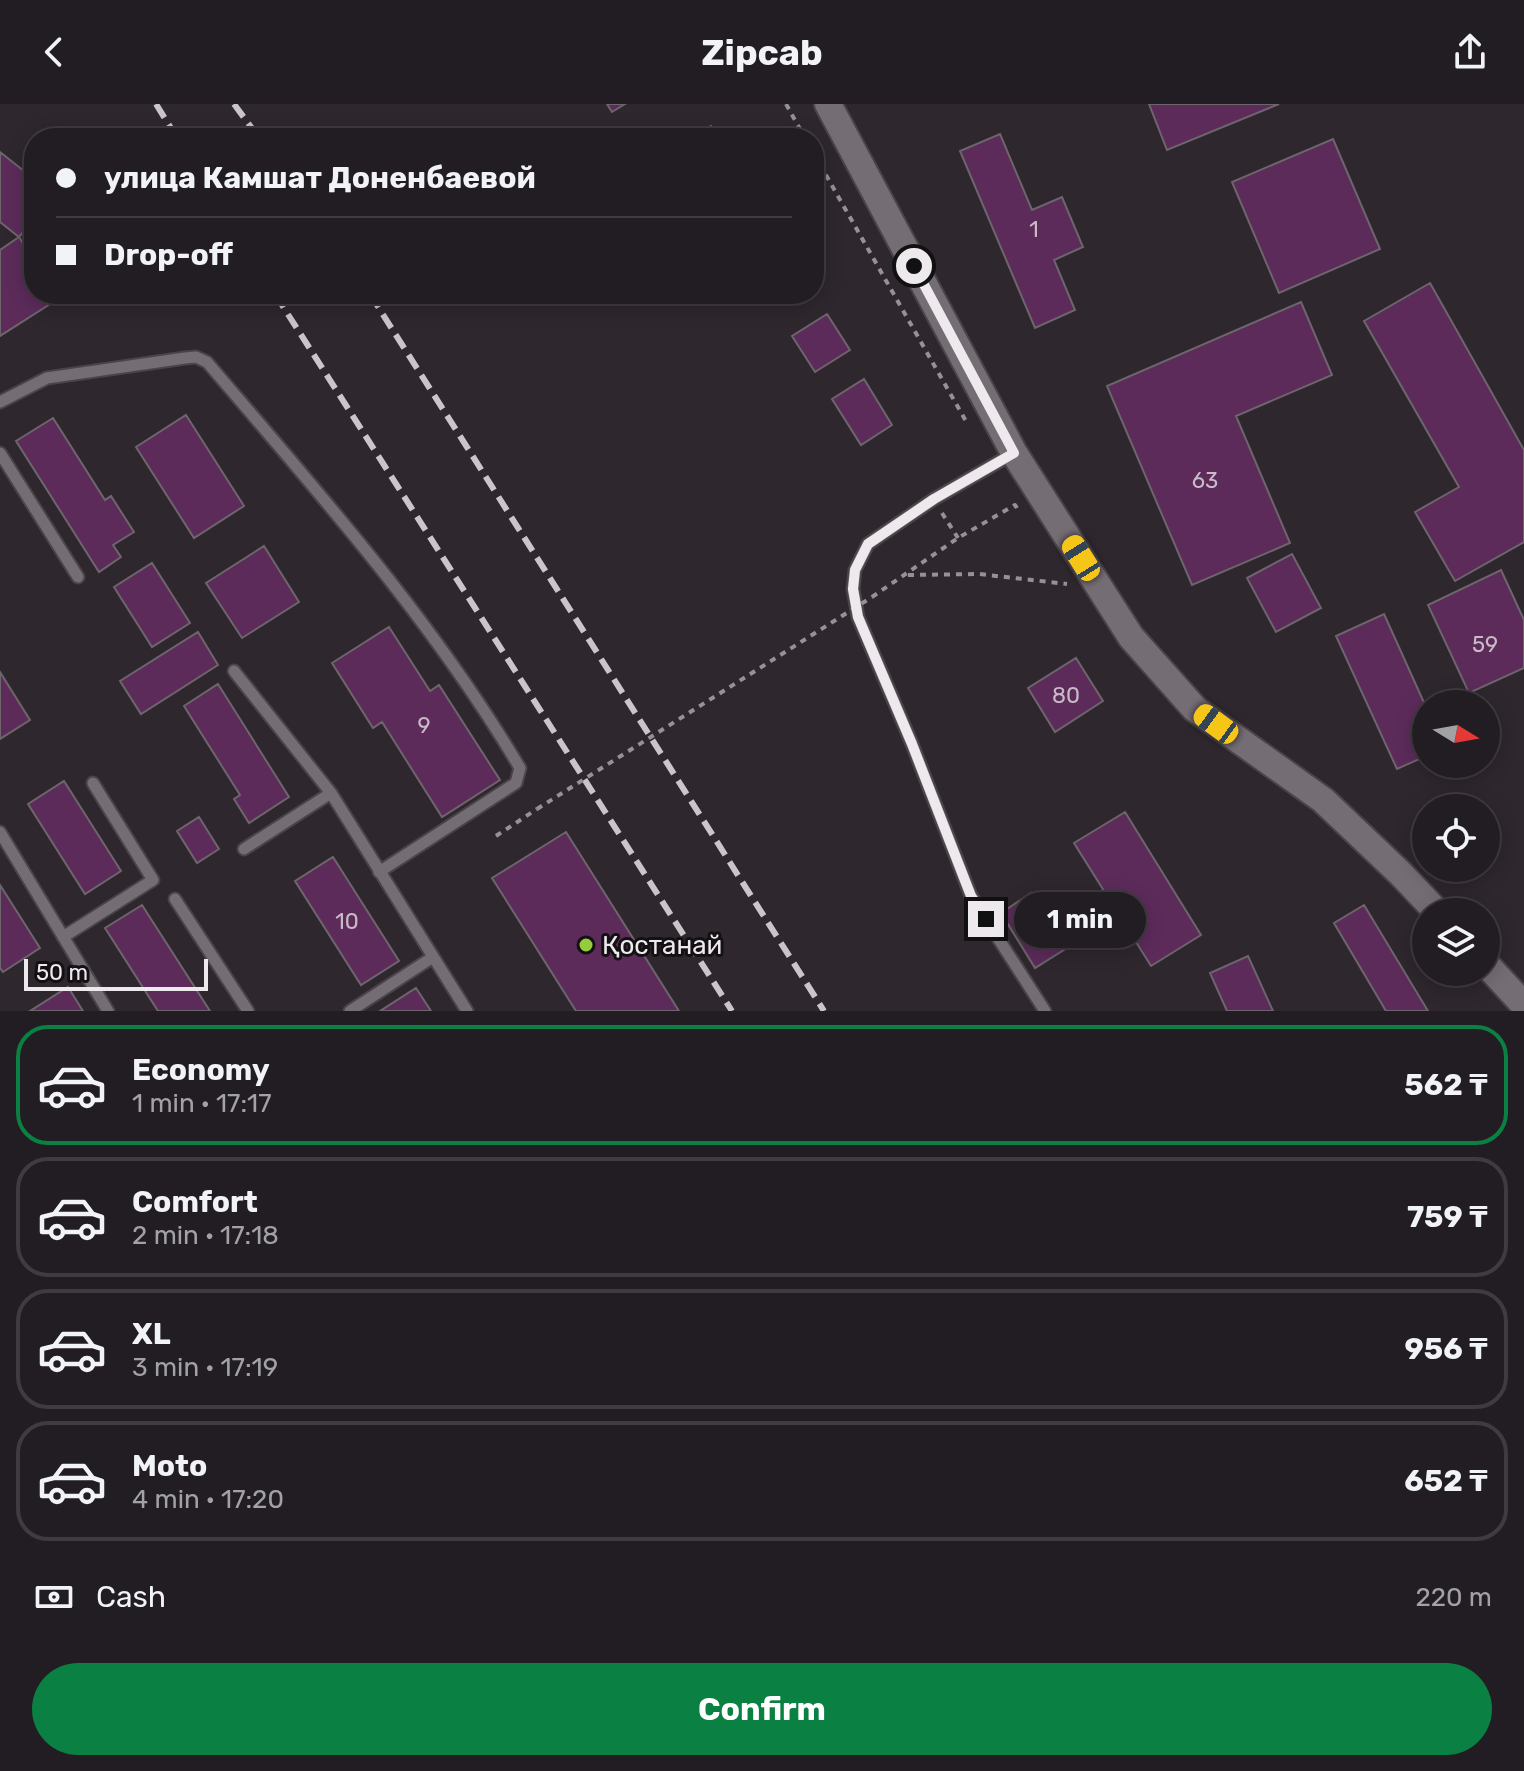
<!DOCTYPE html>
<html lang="en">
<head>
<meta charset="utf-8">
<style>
  :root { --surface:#221d22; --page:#2e2a2f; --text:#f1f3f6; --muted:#a2a2a5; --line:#3f3b40; --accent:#0b8043 }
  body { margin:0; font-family:Rubik,sans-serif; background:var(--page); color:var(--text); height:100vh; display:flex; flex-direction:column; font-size:30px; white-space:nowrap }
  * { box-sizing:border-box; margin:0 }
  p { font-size:26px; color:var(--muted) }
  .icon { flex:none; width:44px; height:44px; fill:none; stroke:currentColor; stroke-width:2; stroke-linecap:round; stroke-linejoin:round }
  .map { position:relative; height:907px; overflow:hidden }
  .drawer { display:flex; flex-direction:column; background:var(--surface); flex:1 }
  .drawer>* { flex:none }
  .hud { position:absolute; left:24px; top:24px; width:800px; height:176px; border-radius:32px; box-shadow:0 4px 20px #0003,0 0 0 2px var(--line); display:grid; align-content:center; height:176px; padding:0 32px; background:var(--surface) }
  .needle { width:52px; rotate:101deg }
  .tools { position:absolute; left:1412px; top:586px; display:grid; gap:16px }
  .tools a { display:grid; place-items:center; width:88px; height:88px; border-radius:50%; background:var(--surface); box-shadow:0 4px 20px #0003,0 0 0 2px var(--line); font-size:40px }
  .scale { position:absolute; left:24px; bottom:20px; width:184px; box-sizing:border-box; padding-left:8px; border:4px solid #ede9ed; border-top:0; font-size:22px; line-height:28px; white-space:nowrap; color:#ede9ed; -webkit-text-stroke:6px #141114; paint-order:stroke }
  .end { position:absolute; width:36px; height:36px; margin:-18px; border:10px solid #ede9ed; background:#111; box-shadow:0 0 0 4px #111 }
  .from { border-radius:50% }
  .bubble { position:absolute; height:56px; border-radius:28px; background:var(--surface); box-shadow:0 4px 20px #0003,0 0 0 2px var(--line); font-size:26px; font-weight:700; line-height:56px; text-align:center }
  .car { position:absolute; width:24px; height:48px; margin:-24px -12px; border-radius:10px; box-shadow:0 0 6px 2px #0007; background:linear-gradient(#f5c518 24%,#345 0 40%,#f5c518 0 76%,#345 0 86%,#f5c518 0) }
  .hud b { display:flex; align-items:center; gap:28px; height:76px; font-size:30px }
  .hud b+b { border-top:2px solid var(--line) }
  .hud i { width:20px; height:20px; background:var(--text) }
  ul { padding:14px 0 0; list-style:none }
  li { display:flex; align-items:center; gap:24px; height:120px; margin:0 16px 12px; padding:0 16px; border:4px solid var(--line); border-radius:32px }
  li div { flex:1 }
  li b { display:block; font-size:30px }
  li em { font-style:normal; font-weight:700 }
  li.current { border-color:var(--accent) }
  li>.icon { width:72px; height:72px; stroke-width:1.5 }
  .pay { display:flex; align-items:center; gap:20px; height:88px; padding:0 32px; font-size:30px }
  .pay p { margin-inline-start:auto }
  .primary-button { display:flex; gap:16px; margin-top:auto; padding:16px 32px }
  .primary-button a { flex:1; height:92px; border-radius:48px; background:var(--accent); color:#fff; font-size:32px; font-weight:700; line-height:92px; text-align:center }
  header { display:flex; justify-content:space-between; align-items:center; height:104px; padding:0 32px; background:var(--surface); font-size:36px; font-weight:700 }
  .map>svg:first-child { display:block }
</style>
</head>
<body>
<header><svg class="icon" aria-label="back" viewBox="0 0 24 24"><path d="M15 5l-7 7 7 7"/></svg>Zipcab<svg class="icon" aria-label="share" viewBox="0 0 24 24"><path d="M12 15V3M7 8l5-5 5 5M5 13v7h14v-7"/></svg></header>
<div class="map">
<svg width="1524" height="907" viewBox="0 0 1524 907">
  <rect width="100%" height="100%" fill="#2e272d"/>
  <!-- building -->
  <path fill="#5c2b5a" stroke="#6d656c" stroke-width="2" d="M607,0H625L612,8Z
    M1149,0H1279L1167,46Z
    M711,22L718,34H692Z
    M1000,30L1032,106L1062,93L1083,143L1054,156L1075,206L1035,224L960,47Z
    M1333,35L1380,145L1279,189L1232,78Z
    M0,48L34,75V115L19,133L0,118Z
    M19,133L34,157V190H55L58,195L0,232V146Z
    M1430,179L1524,346V438L1455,477L1415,408L1459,383L1364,217Z
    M1301,198L1332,271L1236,312L1290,439L1192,481L1107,282Z
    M827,210L850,246L815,268L792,232Z
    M864,275L892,321L861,341L832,295Z
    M186,311L244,402L194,434L136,343Z
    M53,314L105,396L111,392L134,428L113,441L121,453L99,468L16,337Z
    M264,442L299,498L242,534L206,479Z
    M1292,450L1321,504L1276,528L1247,474Z
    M152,459L190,519L152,543L114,483Z
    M1501,466L1524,516V564L1469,589L1428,501Z
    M1384,510L1426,603V652L1397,665L1336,532Z
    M389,523L430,587L439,581L500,676L442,713L382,618L373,624L332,559Z
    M198,528L218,561L141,610L120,577Z
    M1076,554L1103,597L1055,628L1028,584Z
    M0,568L30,616L0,635Z
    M218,580L289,693L249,719L234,695L240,691L184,602Z
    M64,677L121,767L85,790L28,700Z
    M1125,708L1201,831L1151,862L1074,739Z
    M199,713L219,745L197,759L177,727Z
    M566,728L679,907H576L492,774Z
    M333,753L399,857L361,881L295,777Z
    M0,781L40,844L3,868L0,864Z
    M1031,789L1067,844L1035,864L1001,809Z
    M142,801L210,907H158L105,824Z
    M1364,801L1428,907H1386L1334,819Z
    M1248,852L1273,907H1227L1210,869Z
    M68,883L83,907H30Z
    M416,884L431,907H380Z"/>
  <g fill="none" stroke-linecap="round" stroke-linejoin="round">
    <defs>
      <path id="service" d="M0,298L47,274L185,254L196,253L207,258C318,388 433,517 520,664L516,679L379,768
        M0,349L78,473
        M1014,349L934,395L868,440L855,466L853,485L858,513L912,640L971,792L1045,907
        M234,567L331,689L467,907
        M0,728L108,907
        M244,745L331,689
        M175,795L248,907
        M63,833L153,776L93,679
        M350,907L433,853"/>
      <path id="tertiary" d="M828,0L1014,349L1131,533L1195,605L1323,696L1401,770L1437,808
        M1486,860L1524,901"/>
    </defs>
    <!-- service casing -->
    <use href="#service" stroke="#4a444a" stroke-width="15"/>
    <!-- tertiary casing -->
    <use href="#tertiary" stroke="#4a444a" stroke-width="30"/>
    <!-- path -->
    <path stroke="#969196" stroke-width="4" stroke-dasharray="6 6" stroke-linecap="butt" d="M786,0L805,34
      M814,50L967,319
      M942,409L958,434
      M908,471L979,470L1067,480
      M872,493L958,434L1015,401L1017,404
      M496,732L537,705"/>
    <!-- service -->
    <use href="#service" stroke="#756d74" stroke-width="11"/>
    <!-- tertiary -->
    <use href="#tertiary" stroke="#756d74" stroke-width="26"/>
    <!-- rail -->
    <path stroke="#cac5c9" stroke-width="6" stroke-dasharray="16 8" stroke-linecap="butt" d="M156,0L177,34
      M234,0L259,34
      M275,190L732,907
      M370,190L824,907"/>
    <!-- path-bridge -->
    <path stroke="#969196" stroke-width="4" stroke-dasharray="6 6" stroke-linecap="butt" d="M537,705L872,493"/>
  </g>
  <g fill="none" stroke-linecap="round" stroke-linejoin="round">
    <!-- route -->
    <path stroke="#ede9ed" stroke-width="10" d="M914,162L1014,349L934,395L868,440L855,466L853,485L858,513L912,640L971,792L986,815"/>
  </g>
  <!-- markers -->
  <circle fill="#96cc3a" stroke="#141114" stroke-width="3" cx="586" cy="841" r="8"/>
  <g text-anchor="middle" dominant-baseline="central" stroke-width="6" stroke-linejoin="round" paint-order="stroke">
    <!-- number labels -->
    <g font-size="22" fill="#c9bac8">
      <text x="1034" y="125">1</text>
      <text x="1205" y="376">63</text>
      <text x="1485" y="540">59</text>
      <text x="1066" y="591">80</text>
      <text x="424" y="621">9</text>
      <text x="347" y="817">10</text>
    </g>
    <!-- poi labels -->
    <g font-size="26" fill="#ede9ed" stroke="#141114" text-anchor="start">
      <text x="602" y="841">Қостанай</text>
    </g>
  </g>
</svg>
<div class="tools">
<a><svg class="needle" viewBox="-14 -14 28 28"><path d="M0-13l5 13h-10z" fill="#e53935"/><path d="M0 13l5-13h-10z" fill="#a2a2a5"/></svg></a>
<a><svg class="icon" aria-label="locate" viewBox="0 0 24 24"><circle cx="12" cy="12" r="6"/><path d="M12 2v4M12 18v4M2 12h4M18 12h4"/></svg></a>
<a><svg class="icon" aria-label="layers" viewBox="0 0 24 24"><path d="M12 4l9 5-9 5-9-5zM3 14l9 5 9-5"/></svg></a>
</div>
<div class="scale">50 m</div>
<i class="end from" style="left:914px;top:162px"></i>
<i class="end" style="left:986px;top:815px"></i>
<div class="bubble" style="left:1014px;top:788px;width:132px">1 min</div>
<i class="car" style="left:1081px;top:454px;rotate:328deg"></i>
<i class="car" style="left:1216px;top:620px;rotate:306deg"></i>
<div class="hud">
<b><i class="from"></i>улица Камшат Доненбаевой</b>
<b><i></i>Drop-off</b>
</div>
</div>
<section class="drawer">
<ul>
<li class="current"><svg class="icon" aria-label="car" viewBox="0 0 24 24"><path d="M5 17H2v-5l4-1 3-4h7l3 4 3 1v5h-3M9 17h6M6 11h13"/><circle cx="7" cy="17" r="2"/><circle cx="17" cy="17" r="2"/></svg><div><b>Economy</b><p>1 min · 17:17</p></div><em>562 ₸</em></li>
<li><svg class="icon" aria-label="car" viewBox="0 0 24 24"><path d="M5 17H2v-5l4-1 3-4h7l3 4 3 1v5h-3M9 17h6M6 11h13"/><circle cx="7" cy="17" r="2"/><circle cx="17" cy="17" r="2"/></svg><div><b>Comfort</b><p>2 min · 17:18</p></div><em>759 ₸</em></li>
<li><svg class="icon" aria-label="car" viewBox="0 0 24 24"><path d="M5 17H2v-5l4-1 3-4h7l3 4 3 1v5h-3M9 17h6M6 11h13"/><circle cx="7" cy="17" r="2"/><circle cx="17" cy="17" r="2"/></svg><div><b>XL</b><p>3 min · 17:19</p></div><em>956 ₸</em></li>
<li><svg class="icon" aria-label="car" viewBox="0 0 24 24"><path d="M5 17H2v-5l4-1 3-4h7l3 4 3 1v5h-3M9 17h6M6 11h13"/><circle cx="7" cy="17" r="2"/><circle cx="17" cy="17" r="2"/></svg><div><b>Moto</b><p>4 min · 17:20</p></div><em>652 ₸</em></li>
</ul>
<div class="pay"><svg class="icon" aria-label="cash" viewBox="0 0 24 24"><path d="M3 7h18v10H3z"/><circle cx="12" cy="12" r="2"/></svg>Cash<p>220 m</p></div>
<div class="primary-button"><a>Confirm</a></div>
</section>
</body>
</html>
